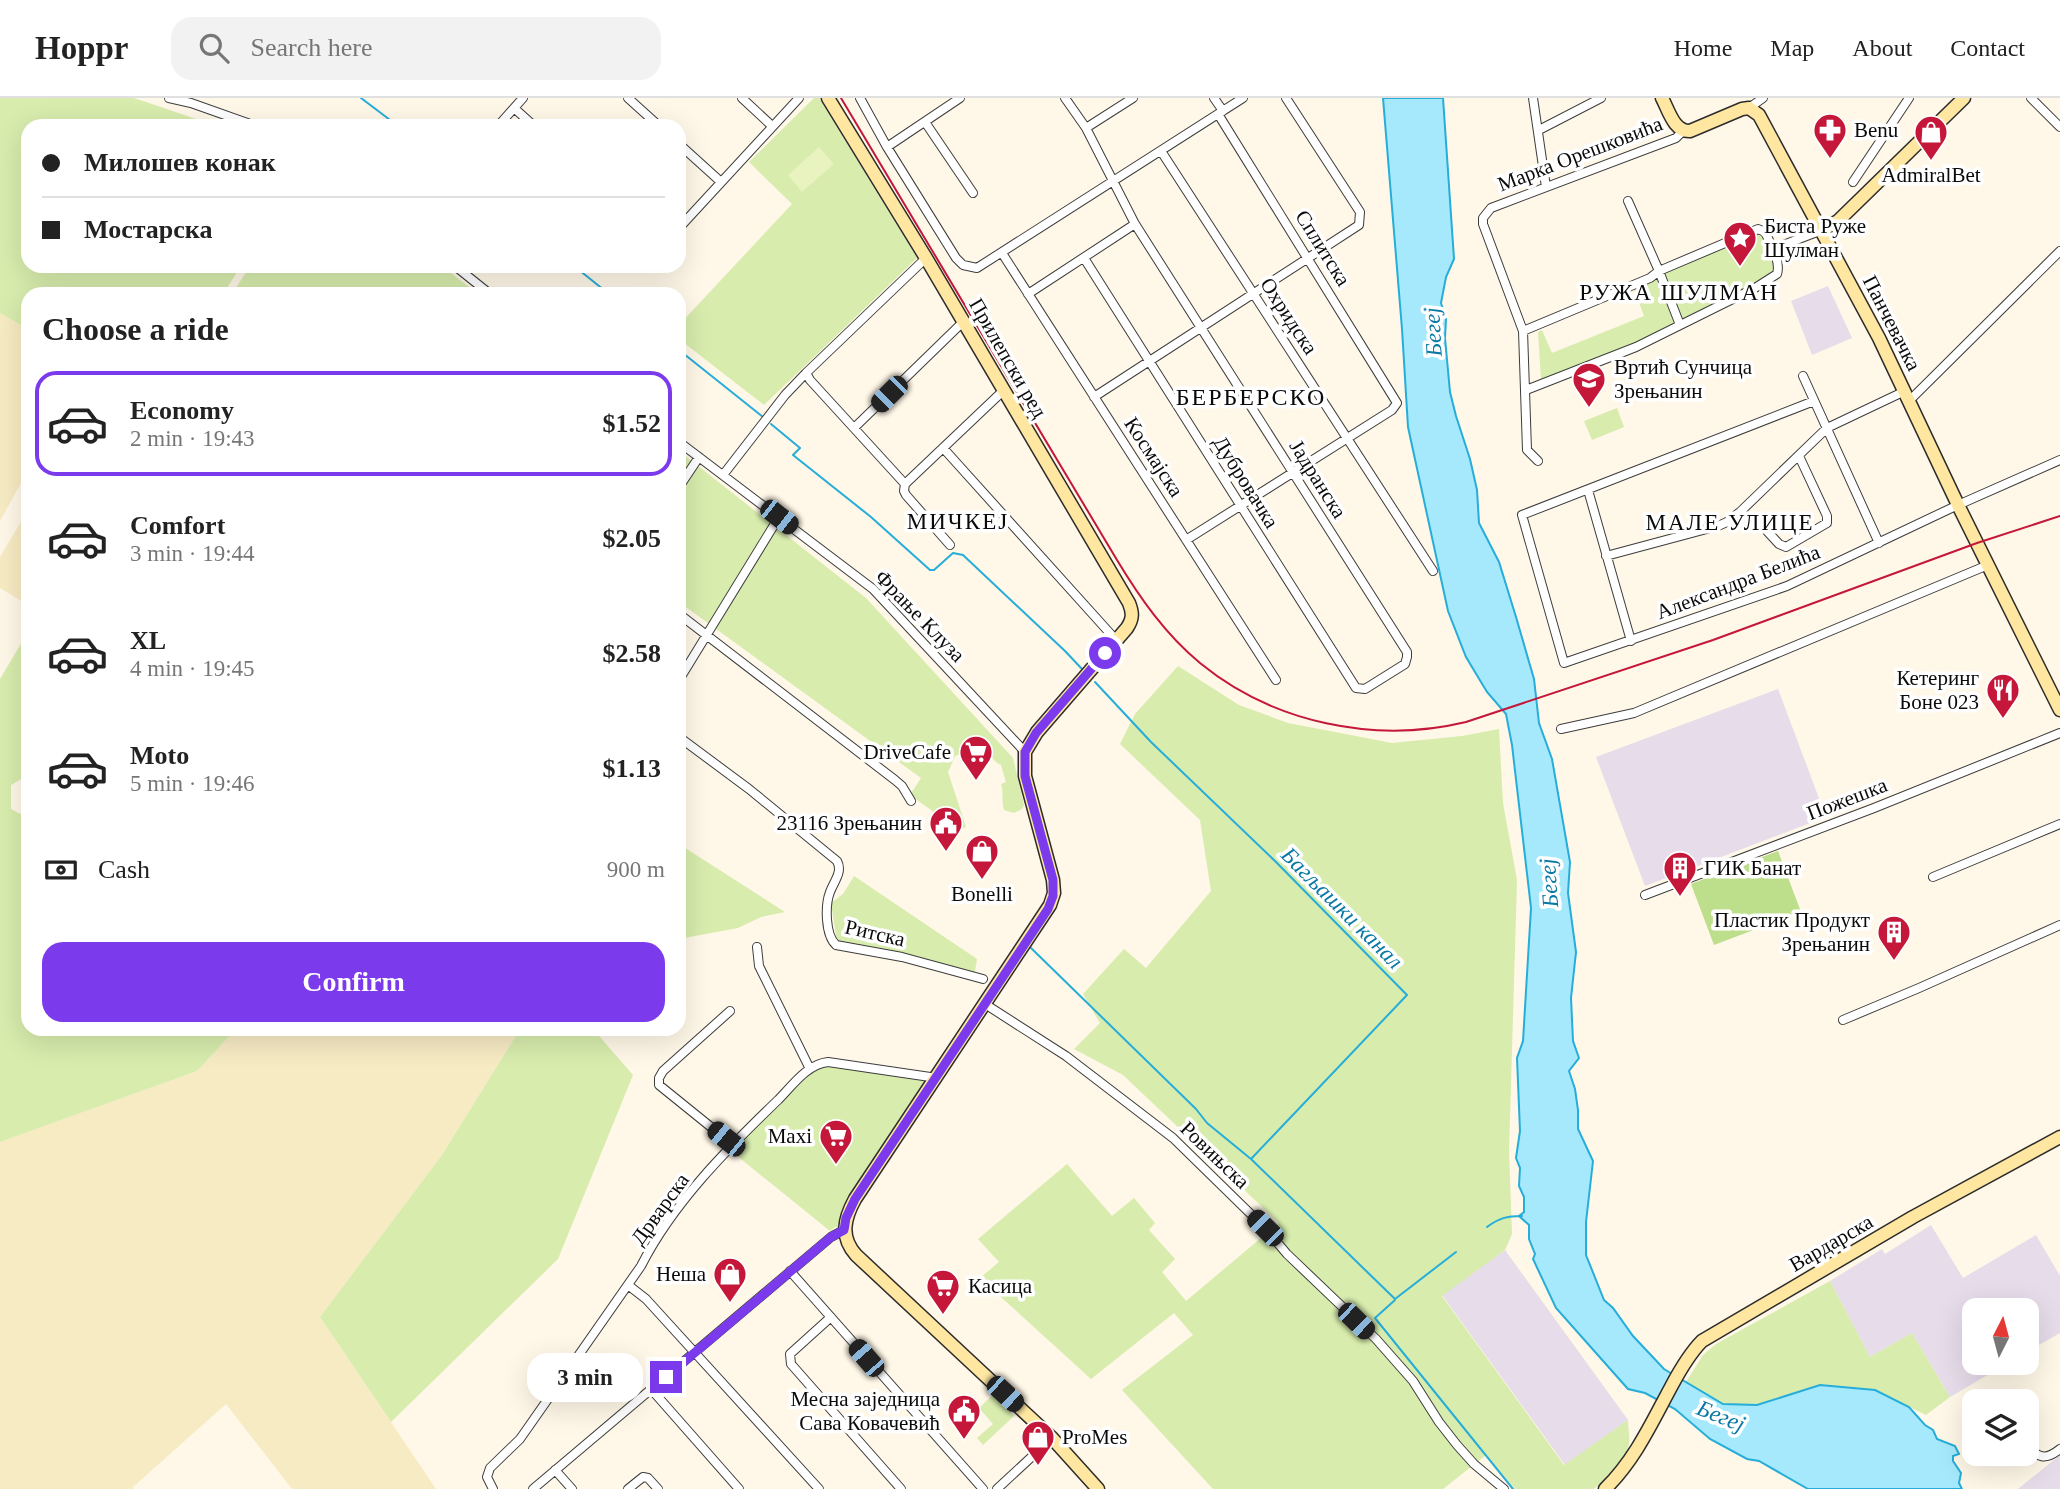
<!DOCTYPE html>
<html lang="en">
<head>
<meta charset="utf-8">
<style>
  :root { --surface:#fff; --page:#f2f2f2; --text:#222; --muted:#767676; --line:#e0e0e0; --accent:#7c3aed }
  body { margin:0; font-family:Georgia,serif; background:var(--page); color:var(--text); height:100vh; display:flex; flex-direction:column; font-size:26px; white-space:nowrap }
  * { box-sizing:border-box; margin:0 }
  p { font-size:23px; color:var(--muted) }
  .icon { flex:none; width:38px; height:38px; fill:none; stroke:currentColor; stroke-width:2; stroke-linecap:round; stroke-linejoin:round }
  .map { position:relative; flex:1; overflow:hidden }
  .sheet { position:absolute; left:21px; top:189px; width:665px; height:749px; display:flex; flex-direction:column; background:var(--surface); border-radius:21px; box-shadow:0 7px 28px #0002 }
  .sheet>* { flex:none }
  .hud { position:absolute; left:21px; top:21px; width:665px; height:154px; border-radius:21px; box-shadow:0 7px 28px #0002; display:grid; align-content:center; height:154px; padding:0 21px; background:var(--surface) }
  .needle { width:46px; rotate:6deg }
  .tools { position:absolute; left:1962px; top:1200px; display:grid; gap:14px }
  .tools a { display:grid; place-items:center; width:77px; height:77px; border-radius:14px; background:var(--surface); box-shadow:0 7px 28px #0002; font-size:35px }
  .end { position:absolute; width:32px; height:32px; margin:-16px; border:9px solid #7c3aed; background:#fff; box-shadow:0 0 0 4px #fff }
  .from { border-radius:50% }
  .bubble { position:absolute; height:49px; border-radius:21px; background:var(--surface); box-shadow:0 7px 28px #0002; font-size:23px; font-weight:700; line-height:49px; text-align:center }
  .car { position:absolute; width:21px; height:42px; margin:-21px -10px; border-radius:9px; box-shadow:0 0 5px 2px #0007; background:linear-gradient(#222 24%,#8ab4d8 0 40%,#222 0 76%,#8ab4d8 0 86%,#222 0) }
  .hud b { display:flex; align-items:center; gap:24px; height:66px; font-size:26px }
  .hud b+b { border-top:2px solid var(--line) }
  .hud i { width:18px; height:18px; background:var(--text) }
  ul { padding:0; list-style:none }
  li { display:flex; align-items:center; gap:21px; height:105px; margin:0 14px 10px; padding:0 7px; border:4px solid transparent; border-radius:21px }
  li div { flex:1 }
  li b { display:block; font-size:26px }
  li em { font-style:normal; font-weight:700 }
  li.on { border-color:var(--accent) }
  li>.icon { width:63px; height:63px; stroke-width:1.5 }
  h2 { padding:0 21px; font-size:32px; line-height:84px }
  .pay { display:flex; align-items:center; gap:18px; height:77px; padding:0 21px; font-size:26px }
  .pay p { margin-inline-start:auto }
  .primary-button { display:flex; gap:14px; margin-top:auto; padding:14px 21px }
  .primary-button a { flex:1; height:80px; border-radius:21px; background:var(--accent); color:#fff; font-size:28px; font-weight:700; line-height:80px; text-align:center }
  header { display:flex; align-items:center; gap:42px; box-sizing:border-box; height:98px; padding:0 35px; background:var(--surface); border-bottom:2px solid var(--line) }
  header strong { font-size:33px }
  nav { display:flex; gap:38px; margin-inline-start:auto; font-size:24px }
  .search { width:490px; height:63px; background:var(--page); display:flex; align-items:center; gap:18px; box-sizing:border-box; padding:0 24px; border-radius:21px; color:var(--muted); font-size:26px }
  .map>svg:first-child { display:block }
</style>
</head>
<body>
<header>
<strong>Hoppr</strong>
<div class="search"><svg class="icon" aria-label="search" viewBox="0 0 24 24"><circle cx="10" cy="10" r="6"/><path d="M15 15l6 6"/></svg>Search here</div>
<nav><a>Home</a><a>Map</a><a>About</a><a>Contact</a></nav>
</header>
<div class="map">
<svg width="2060" height="1391" viewBox="0 0 2060 1391">
  <rect width="100%" height="100%" fill="#fff7e7"/>
  <!-- industrial -->
  <path fill="#e7dcea" d="M1828,188L1852,240L1812,257L1791,203Z
    M1778,591L1826,719L1645,788L1596,659Z
    M1931,1127L1963,1180L2036,1137L2060,1178V1235L2027,1254L2026,1213H1974V1265H2008L1950,1299L1912,1235L1870,1259L1830,1183L1882,1151L1885,1156Z
    M1505,1152L1628,1322L1565,1367L1442,1197Z
    M2060,1357V1391H2018Z"/>
  <!-- farmland -->
  <path fill="#f7ebc4" d="M0,215L28,231V372L0,423Z
    M28,412V507L0,490V459Z
    M236,931H520L442,1057L320,1219L436,1391H292L226,1306L133,1389L134,1391H0V1044L197,973Z"/>
  <!-- green -->
  <path fill="#d7ecad" d="M0,0H134L217,28H28V168H241L223,196H28V231L0,215Z
    M814,0H819L917,160L764,307L679,241V227L792,106L749,64Z
    M1761,134L1775,171L1753,187L1682,224L1663,176Z
    M250,168H442L478,196H232Z
    M1660,180L1679,227L1541,282L1538,234L1542,232L1552,255L1644,218L1634,191Z
    M1617,310L1624,329L1592,342L1584,323Z
    M679,353L866,500L1013,660L1024,707L1022,711L1014,715L1004,712C1001,703 1004,695 1001,686L1006,684L1001,667C994,664 994,660 988,656C977,648 966,654 955,658L948,674L966,729L959,732L910,697L921,680L679,504Z
    M28,534V677L11,687V711L28,720V931H236L197,973L0,1044V581Z
    M1178,568L1239,607L1288,625L1392,645L1462,638L1499,631L1503,705L1517,782L1509,1053L1512,1136L1505,1152L1442,1198L1564,1367L1628,1322C1628,1330 1630,1338 1629,1346C1626,1365 1607,1379 1594,1391H1515L1486,1357L1443,1391H1213L1122,1292L1193,1237L1174,1215L1091,1281L980,1180L999,1164L978,1141L1067,1066L1112,1118L1134,1100L1155,1125L1149,1132L1175,1161L1162,1174L1186,1203L1279,1125L1123,977L1074,951L1100,925L1083,896L1124,851L1146,870L1211,793L1200,722L1120,646L1135,616Z
    M679,746L785,814L761,819L738,830L684,840L679,829Z
    M854,778L977,861L974,879L837,844L831,805L843,796Z
    M520,931H593L633,977L558,1161L391,1324L320,1219L442,1057Z
    M828,967L930,983L842,1129H835L830,1133L731,1053L811,975L820,969Z
    M1830,1183L1870,1259L1912,1235L1950,1299L1926,1317L1875,1292L1820,1287L1757,1307L1724,1306L1686,1284L1703,1257L1716,1246Z
    M994,1296L1014,1318L983,1347L977,1340L993,1326L979,1310Z"/>
  <!-- forest -->
  <path fill="#bdde8b" d="M1778,753L1801,814L1714,847L1691,786Z"/>
  <!-- pitch -->
  <path fill="#e9f3c0" d="M819,49L834,66L802,94L788,77Z"/>
  <!-- water -->
  <path fill="#a6e9fc" stroke="#26add9" stroke-width="2" d="M1383,0H1443L1454,161L1446,179L1441,205L1446,221L1445,240L1450,294L1456,318L1470,361L1477,392L1479,425L1499,464L1516,519L1534,581L1539,625L1552,661L1570,764L1568,795L1576,854L1571,900L1573,943L1579,960L1569,973L1575,991L1578,1012V1031L1593,1063L1586,1124V1157L1604,1202L1613,1210L1633,1238L1664,1271L1723,1306L1757,1307L1820,1287L1875,1292L1909,1309L1925,1327L1933,1332L1937,1341L1955,1348L1959,1356L1953,1358V1363L1961,1375L1959,1385L1962,1391H1808L1759,1363L1747,1361L1710,1341L1675,1311L1645,1295L1628,1291L1556,1210L1533,1161L1535,1156L1529,1141V1127L1519,1118L1524,1114V1099L1519,1088L1520,1070L1516,1060L1520,1033L1517,960L1523,943L1531,810L1512,647L1506,616L1487,594L1466,559L1448,513L1408,329L1402,231Z"/>
  <g fill="none" stroke-linecap="round" stroke-linejoin="round">
    <!-- stream -->
    <path stroke="#26add9" stroke-width="2" d="M361,0L398,28
      M574,168L609,196
      M679,252L763,319
      M771,326L800,350L793,357L871,419L930,472H934L953,455L963,457L1065,553L1082,571
      M1095,584L1151,644L1276,764L1407,897L1251,1061
      M1031,850L1196,1011L1207,1025L1251,1061L1395,1201L1456,1154
      M1487,1129C1499,1120 1507,1118 1522,1118
      M1395,1202L1375,1220L1513,1391"/>
    <defs>
      <path id="street" d="M169,0L191,5L256,28
        M628,0L659,28
        M742,0L772,28
        M860,0L887,49L956,160L963,167L977,170L1243,0
        M1065,0L1086,30L1135,126L1407,554V559L1405,566L1365,591L1356,590L1084,160
        M1214,0L1223,13
        M1533,0L1546,89
        M2031,0L2060,29
        M514,10L534,28
        M1749,10L1763,0
        M925,24L973,95
        M498,28L523,0
        M1086,30L1133,0
        M1539,32L1601,0
        M679,46L721,84
        M887,49L960,0
        M1161,53L1433,473
        M1853,84L1909,0
        M1628,103L1659,173L1680,227
        M679,130L799,0
        M1773,151L1822,132
        M1002,155L1276,582
        M455,168L490,196
        M643,169L644,168
        M1028,196L1135,126
        M1523,233L1527,352L1538,363
        M806,275L810,282L905,386L904,393L906,397L950,447
        M1803,278L1879,445
        M1526,292L1636,249L1755,190L1777,176C1781,163 1771,147 1765,134L1758,131L1659,173L1650,180L1523,233L1483,126V120L1491,110L1676,40L1683,33
        M1094,299L1359,127L1360,114L1286,0
        M1814,303L1522,417L1564,565L1787,488L1958,407L2060,362
        M1909,303L2060,153
        M854,330L964,223
        M679,344L873,491L1025,654
        M944,351L1116,542
        M723,377L785,297L806,275L926,160
        M905,386L1004,292
        M679,389L699,359
        M1588,392L1631,543
        M1767,433L1779,446L1786,449L1827,425V418L1799,358
        M1186,442L1392,312L1397,305L1218,16
        M1606,458L1718,428L1727,424L1740,414L1827,330L1905,293
        M679,516L895,682L902,688L911,703
        M679,582L779,419
        M1561,631L1634,615L1988,467
        M679,639L749,691L837,763C843,774 834,783 830,794C825,807 825,837 836,847L902,859L983,881
        M1933,779L2060,726
        M1645,797L1874,710L2060,635
        M757,849L759,868L810,971
        M985,906L1066,958L1173,1040L1265,1130L1287,1156L1376,1241L1413,1283L1439,1324L1457,1347L1474,1366L1504,1391
        M730,913L663,973L659,980V987L732,1046
        M1843,922L1919,890L2060,827
        M790,1173L983,1391
        M628,1187L646,1201L819,1391
        M831,1219L790,1256L791,1266L901,1391
        M651,1291L739,1391
        M2026,1346C2038,1360 2045,1363 2060,1351
        M555,1372L572,1391
        M493,1391L487,1379L490,1370L520,1341L641,1168C673,1105 727,1051 778,1002C792,988 807,966 828,964L937,980
        M533,1391L831,1139L844,1132
        M628,1391L643,1379L648,1380L658,1391
        M997,1391L1052,1340"/>
      <path id="secondary" d="M828,0L926,160L1129,505C1133,515 1133,521 1127,530L1037,634L1025,654V678L1053,782L1054,795L1050,807L855,1101C844,1121 840,1139 856,1157L1052,1340L1098,1391
        M1662,0C1669,13 1674,34 1690,33L1742,11L1749,10L1759,17L1879,240L1958,407L2060,612
        M1822,132L1838,123L1964,0
        M1605,1391C1635,1362 1652,1324 1671,1289C1680,1272 1689,1256 1702,1243L1913,1119L2060,1039"/>
    </defs>
    <!-- street casing -->
    <use href="#street" stroke="#3d3d3d" stroke-width="10"/>
    <!-- secondary casing -->
    <use href="#secondary" stroke="#2c2c2c" stroke-width="15"/>
    <!-- street -->
    <use href="#street" stroke="#fff" stroke-width="8"/>
    <!-- secondary -->
    <use href="#secondary" stroke="#ffe7a2" stroke-width="12"/>
    <!-- rail -->
    <path stroke="#c51739" stroke-width="2" d="M841,0L1117,462C1140,500 1165,536 1200,565C1273,625 1375,646 1466,624L1713,542L1977,445L2060,418"/>
  </g>
  <g fill="none" stroke-linecap="round" stroke-linejoin="round">
    <!-- route -->
    <path stroke="#7c3aed" stroke-width="9" d="M666,1279L831,1139L844,1132L846,1120L855,1101L1048,811L1053,798V782L1025,678V654L1036,635L1105,555"/>
  </g>
  <!-- icons -->
  <defs>
    <symbol id="pharmacy-pin" viewBox="-11 -11 22 30"><path d="M0 17L-7.5 6A9.5 9.5 0 1 1 7.5 6Z" fill="#c51739" stroke="#fff"/><path d="M-2-6h4v4h4v4h-4v4h-4v-4h-4v-4h4Z" fill="#fff"/></symbol>
    <symbol id="shop-pin" viewBox="-11 -11 22 30"><path d="M0 17L-7.5 6A9.5 9.5 0 1 1 7.5 6Z" fill="#c51739" stroke="#fff"/><path d="M-5-2.5h2.3a2.7 3.5 0 0 1 5.4 0H5L5.5 6h-11ZM-1.5-2.5h3a1.5 2.3 0 0 0-3 0Z" fill="#fff"/></symbol>
    <symbol id="sight-pin" viewBox="-11 -11 22 30"><path d="M0 17L-7.5 6A9.5 9.5 0 1 1 7.5 6Z" fill="#c51739" stroke="#fff"/><path d="M0-6L1.8-2.2L6-1.7L2.9 1.2L3.7 5.4L0 3.3L-3.7 5.4L-2.9 1.2L-6-1.7L-1.8-2.2Z" fill="#fff"/></symbol>
    <symbol id="school-pin" viewBox="-11 -11 22 30"><path d="M0 17L-7.5 6A9.5 9.5 0 1 1 7.5 6Z" fill="#c51739" stroke="#fff"/><path d="M0-5L7-2L0 1L-7-2ZM-4 1L0 2.5L4 1V4Q0 6-4 4Z" fill="#fff"/></symbol>
    <symbol id="restaurant-pin" viewBox="-11 -11 22 30"><path d="M0 17L-7.5 6A9.5 9.5 0 1 1 7.5 6Z" fill="#c51739" stroke="#fff"/><path d="M-5-6h1v4h1v-4h1v4h1v-4h1v5L-1.5 .5V6h-2V.5L-5-1ZM5-6V6H3V1.5H1.5Q1.5-4 5-6Z" fill="#fff"/></symbol>
    <symbol id="supermarket-pin" viewBox="-11 -11 22 30"><path d="M0 17L-7.5 6A9.5 9.5 0 1 1 7.5 6Z" fill="#c51739" stroke="#fff"/><path d="M-6-5.5h2.5l.6 2H6L4.5 2H-2.5L-4.4-4H-6ZM-1.5 3.2a1.3 1.3 0 1 0 .1 0ZM3 3.2a1.3 1.3 0 1 0 .1 0Z" fill="#fff"/></symbol>
    <symbol id="civic-pin" viewBox="-11 -11 22 30"><path d="M0 17L-7.5 6A9.5 9.5 0 1 1 7.5 6Z" fill="#c51739" stroke="#fff"/><path d="M-.6-6.5H3V-4.5H.6V-3L4-1V1h2V6H-6V1h2V-1L-.6-3ZM-1.2 2.5V6h2.4V2.5Z" fill="#fff"/></symbol>
    <symbol id="building-pin" viewBox="-11 -11 22 30"><path d="M0 17L-7.5 6A9.5 9.5 0 1 1 7.5 6Z" fill="#c51739" stroke="#fff"/><path d="M-4-6H4V6H1V3H-1V6H-4ZM-2.5-4.3h1.7v1.8h-1.7ZM.8-4.3h1.7v1.8H.8ZM-2.5-1h1.7V.8h-1.7ZM.8-1h1.7V.8H.8Z" fill="#fff"/></symbol>
  </defs>
  <g fill-rule="evenodd">
    <use href="#pharmacy-pin" x="1811" y="13" width="38" height="52"/>
    <use href="#shop-pin" x="1912" y="15" width="38" height="52"/>
    <use href="#sight-pin" x="1721" y="121" width="38" height="52"/>
    <use href="#school-pin" x="1570" y="262" width="38" height="52"/>
    <use href="#restaurant-pin" x="1984" y="573" width="38" height="52"/>
    <use href="#supermarket-pin" x="957" y="635" width="38" height="52"/>
    <use href="#civic-pin" x="927" y="706" width="38" height="52"/>
    <use href="#shop-pin" x="963" y="734" width="38" height="52"/>
    <use href="#building-pin" x="1661" y="751" width="38" height="52"/>
    <use href="#building-pin" x="1875" y="815" width="38" height="52"/>
    <use href="#supermarket-pin" x="817" y="1019" width="38" height="52"/>
    <use href="#shop-pin" x="711" y="1157" width="38" height="52"/>
    <use href="#supermarket-pin" x="924" y="1169" width="38" height="52"/>
    <use href="#civic-pin" x="945" y="1294" width="38" height="52"/>
    <use href="#shop-pin" x="1019" y="1320" width="38" height="52"/>
  </g>
  <g text-anchor="middle" dominant-baseline="central" stroke-width="7" stroke-linejoin="round" paint-order="stroke">
    <!-- poi labels -->
    <g font-size="21" fill="#0a0a0a" stroke="#fff" text-anchor="end">
      <text x="1854" y="32" text-anchor="start">Benu</text>
      <text x="1931" y="77" text-anchor="middle">AdmiralBet</text>
      <text x="1764" y="128" text-anchor="start">Биста Руже<tspan x="1764" dy="24">Шулман</tspan></text>
      <text x="1614" y="269" text-anchor="start">Вртић Сунчица<tspan x="1614" dy="24">Зрењанин</tspan></text>
      <text x="1979" y="580">Кетеринг<tspan x="1979" dy="24">Боне 023</tspan></text>
      <text x="951" y="654">DriveCafe</text>
      <text x="922" y="725">23116 Зрењанин</text>
      <text x="1704" y="770" text-anchor="start">ГИК Банат</text>
      <text x="982" y="796" text-anchor="middle">Bonelli</text>
      <text x="1870" y="822">Пластик Продукт<tspan x="1870" dy="24">Зрењанин</tspan></text>
      <text x="812" y="1038">Maxi</text>
      <text x="706" y="1176">Неша</text>
      <text x="968" y="1188" text-anchor="start">Касица</text>
      <text x="940" y="1301">Месна заједница<tspan x="940" dy="24">Сава Ковачевић</tspan></text>
      <text x="1062" y="1339" text-anchor="start">ProMes</text>
    </g>
    <!-- street labels -->
    <g font-size="21" fill="#0a0a0a" stroke="#fff">
      <text transform="translate(1580 56) rotate(-21)">Марка Орешковића</text>
      <text transform="translate(1323 150) rotate(58)">Сплитска</text>
      <text transform="translate(1289 218) rotate(57)">Охридска</text>
      <text transform="translate(1892 225) rotate(63)">Панчевачка</text>
      <text transform="translate(1008 260) rotate(60)">Прилепски ред</text>
      <text transform="translate(1154 359) rotate(57)">Космајска</text>
      <text transform="translate(1318 381) rotate(58)">Јадранска</text>
      <text transform="translate(1246 384) rotate(58)">Дубровачка</text>
      <text transform="translate(1738 484) rotate(-21)">Александра Белића</text>
      <text transform="translate(920 518) rotate(46)">Фрање Клуза</text>
      <text transform="translate(1847 701) rotate(-21)">Пожешка</text>
      <text transform="translate(875 835) rotate(13)">Ритска</text>
      <text transform="translate(1215 1057) rotate(44)">Ровињска</text>
      <text transform="translate(660 1111) rotate(-54)">Дрварска</text>
      <text transform="translate(1831 1145) rotate(-30)">Вардарска</text>
    </g>
    <!-- neighbourhood labels -->
    <g font-size="23" letter-spacing="2" fill="#0a0a0a" stroke="#fff">
      <text x="1679" y="194">РУЖА ШУЛМАН</text>
      <text x="958" y="423">МИЧКЕЈ</text>
      <text x="1730" y="424">МАЛЕ УЛИЦЕ</text>
    </g>
    <!-- water labels -->
    <g font-size="23" font-style="italic" fill="#0a78a5" stroke="#fff">
      <text transform="translate(1433 234) rotate(-93)">Бегеј</text>
      <text transform="translate(1549 785) rotate(-94)">Бегеј</text>
      <text transform="translate(1342 810) rotate(45)">Багљашки канал</text>
      <text transform="translate(1721 1318) rotate(22)">Бегеј</text>
    </g>
    <!-- quarter labels -->
    <g font-size="24" letter-spacing="2" fill="#0a0a0a" stroke="#fff">
      <text x="1251" y="299">БЕРБЕРСКО</text>
    </g>
  </g>
</svg>
<div class="tools">
<a><svg class="needle" viewBox="-14 -14 28 28"><path d="M0-13l5 13h-10z" fill="#e53935"/><path d="M0 13l5-13h-10z" fill="#767676"/></svg></a>
<a><svg class="icon" aria-label="layers" viewBox="0 0 24 24"><path d="M12 4l9 5-9 5-9-5zM3 14l9 5 9-5"/></svg></a>
</div>
<i class="end from" style="left:1105px;top:555px"></i>
<i class="end" style="left:666px;top:1279px"></i>
<div class="bubble" style="left:527px;top:1255px;width:116px">3 min</div>
<i class="car" style="left:889px;top:296px;rotate:225deg"></i>
<i class="car" style="left:779px;top:419px;rotate:128deg"></i>
<i class="car" style="left:726px;top:1041px;rotate:309deg"></i>
<i class="car" style="left:1265px;top:1130px;rotate:315deg"></i>
<i class="car" style="left:1356px;top:1223px;rotate:134deg"></i>
<i class="car" style="left:866px;top:1260px;rotate:319deg"></i>
<i class="car" style="left:1005px;top:1296px;rotate:133deg"></i>
<div class="hud">
<b><i class="from"></i>Милошев конак</b>
<b><i></i>Мостарска</b>
</div>
<section class="sheet">
<h2>Choose a ride</h2>
<ul>
<li class="on"><svg class="icon" aria-label="car" viewBox="0 0 24 24"><path d="M5 17H2v-5l4-1 3-4h7l3 4 3 1v5h-3M9 17h6M6 11h13"/><circle cx="7" cy="17" r="2"/><circle cx="17" cy="17" r="2"/></svg><div><b>Economy</b><p>2 min · 19:43</p></div><em>$1.52</em></li>
<li><svg class="icon" aria-label="car" viewBox="0 0 24 24"><path d="M5 17H2v-5l4-1 3-4h7l3 4 3 1v5h-3M9 17h6M6 11h13"/><circle cx="7" cy="17" r="2"/><circle cx="17" cy="17" r="2"/></svg><div><b>Comfort</b><p>3 min · 19:44</p></div><em>$2.05</em></li>
<li><svg class="icon" aria-label="car" viewBox="0 0 24 24"><path d="M5 17H2v-5l4-1 3-4h7l3 4 3 1v5h-3M9 17h6M6 11h13"/><circle cx="7" cy="17" r="2"/><circle cx="17" cy="17" r="2"/></svg><div><b>XL</b><p>4 min · 19:45</p></div><em>$2.58</em></li>
<li><svg class="icon" aria-label="car" viewBox="0 0 24 24"><path d="M5 17H2v-5l4-1 3-4h7l3 4 3 1v5h-3M9 17h6M6 11h13"/><circle cx="7" cy="17" r="2"/><circle cx="17" cy="17" r="2"/></svg><div><b>Moto</b><p>5 min · 19:46</p></div><em>$1.13</em></li>
</ul>
<div class="pay"><svg class="icon" aria-label="cash" viewBox="0 0 24 24"><path d="M3 7h18v10H3z"/><circle cx="12" cy="12" r="2"/></svg>Cash<p>900 m</p></div>
<div class="primary-button"><a>Confirm</a></div>
</section>
</div>
</body>
</html>
